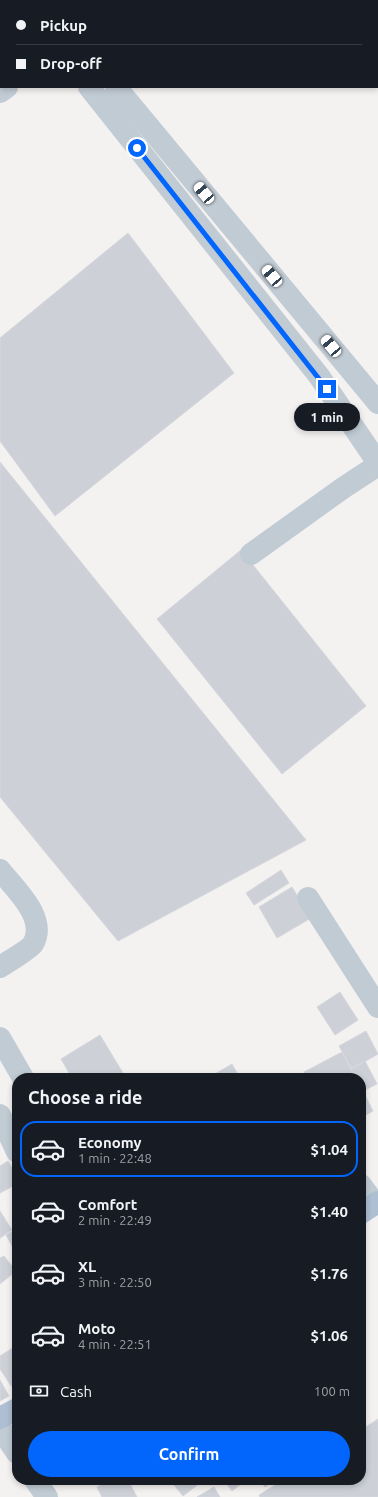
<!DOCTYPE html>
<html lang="en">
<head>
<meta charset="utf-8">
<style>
  :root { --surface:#171b24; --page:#20242c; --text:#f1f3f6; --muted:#9ea1a6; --line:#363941; --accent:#0266fc }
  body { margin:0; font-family:Ubuntu,sans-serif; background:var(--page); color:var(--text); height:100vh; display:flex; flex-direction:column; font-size:15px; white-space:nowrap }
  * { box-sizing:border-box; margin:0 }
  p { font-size:13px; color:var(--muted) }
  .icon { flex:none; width:22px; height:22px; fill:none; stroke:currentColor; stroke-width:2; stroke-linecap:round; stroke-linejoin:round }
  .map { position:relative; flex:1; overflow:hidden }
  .details { position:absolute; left:12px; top:1073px; width:354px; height:412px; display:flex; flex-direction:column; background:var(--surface); border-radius:16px; box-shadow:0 2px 6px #0003 }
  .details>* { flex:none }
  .banner { position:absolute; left:0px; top:0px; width:378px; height:88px; box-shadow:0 2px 6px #0003; display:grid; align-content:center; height:88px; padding:0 16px; background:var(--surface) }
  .end { position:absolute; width:18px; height:18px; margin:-9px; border:5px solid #0266fc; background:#fff; box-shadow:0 0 0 2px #fff }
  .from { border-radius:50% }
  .bubble { position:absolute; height:28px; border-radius:14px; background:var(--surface); box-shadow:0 2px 6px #0003; font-size:13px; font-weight:700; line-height:28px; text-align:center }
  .car { position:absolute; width:12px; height:24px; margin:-12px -6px; border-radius:5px; box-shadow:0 0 3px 1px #0007; background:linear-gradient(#fff 24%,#345 0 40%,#fff 0 76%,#345 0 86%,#fff 0) }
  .banner b { display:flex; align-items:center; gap:14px; height:38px; font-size:15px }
  .banner b+b { border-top:1px solid var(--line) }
  .banner i { width:10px; height:10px; background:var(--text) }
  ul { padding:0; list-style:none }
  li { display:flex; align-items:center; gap:12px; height:56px; margin:0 8px 6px; padding:0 8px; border:2px solid transparent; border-radius:16px }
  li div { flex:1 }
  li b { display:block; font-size:15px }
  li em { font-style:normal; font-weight:700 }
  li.current { border-color:var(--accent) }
  li>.icon { width:36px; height:36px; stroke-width:1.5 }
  h2 { padding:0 16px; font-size:18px; line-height:48px }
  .pay { display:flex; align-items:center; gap:10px; height:44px; padding:0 16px; font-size:15px }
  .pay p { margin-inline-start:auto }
  .primary-button { display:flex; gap:8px; margin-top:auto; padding:8px 16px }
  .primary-button a { flex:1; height:46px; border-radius:24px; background:var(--accent); color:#fff; font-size:16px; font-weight:700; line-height:46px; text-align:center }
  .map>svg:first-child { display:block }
</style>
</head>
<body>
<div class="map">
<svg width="378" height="1497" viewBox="0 0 378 1497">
  <rect width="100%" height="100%" fill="#f4f1f1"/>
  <!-- building -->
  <path fill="#cdd0d7" stroke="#d5d7dd" d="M128,233L234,373L55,516L0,441V338Z
    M0,462L306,840L118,941L0,797Z
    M241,550L366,706L282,774L157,619Z
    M281,870L289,883L254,905L246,893Z
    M292,887L311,918L277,938L259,907Z
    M340,992L358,1020L335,1035L317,1007Z
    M366,1031L378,1054L352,1069L339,1046Z
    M100,1035L126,1078H72L61,1059Z
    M342,1052L353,1073L344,1078H307L304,1072Z
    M365,1061L377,1084L363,1091L361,1087V1078H356L351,1068Z
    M232,1064L240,1078H208Z
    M362,1089L373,1111L361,1118V1090Z
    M8,1161L17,1177V1184L0,1193V1166Z
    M0,1211L12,1230L0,1238Z
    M17,1229V1255L6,1235Z
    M4,1256L16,1271L0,1284V1258Z
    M14,1347L17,1352V1382L11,1386L0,1369V1356Z
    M0,1380L9,1396L0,1401Z
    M378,1419V1497H260L259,1495L283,1480H361V1430Z
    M110,1480H128L137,1497H102L97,1487Z
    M170,1480H198L200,1483L183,1496Z
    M224,1480H246L232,1491Z
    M260,1480H275L265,1487Z
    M214,1487L220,1497H197Z"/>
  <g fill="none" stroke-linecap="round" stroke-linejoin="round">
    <!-- minor -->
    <path stroke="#c1cbd4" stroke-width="22" d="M35,0L36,1
      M89,87L319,376L378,463
      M116,87L378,403
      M0,92L7,87
      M251,554L343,488L378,465
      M0,870C15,889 48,918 33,944C30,949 6,963 0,967
      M308,898L378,1007
      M0,1038L23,1078
      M0,1115L17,1152
      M361,1185L375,1204
      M0,1428L17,1453
      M35,1480L47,1497"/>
    <!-- major -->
    <path stroke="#aebfd3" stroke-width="22" d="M361,1213L378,1202
      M0,1418L17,1409"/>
  </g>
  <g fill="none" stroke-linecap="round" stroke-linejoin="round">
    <!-- route -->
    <path stroke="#0266fc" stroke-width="5" d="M137,148L327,389"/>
  </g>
</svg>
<i class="end from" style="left:137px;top:148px"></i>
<i class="end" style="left:327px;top:389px"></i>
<div class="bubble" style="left:294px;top:403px;width:66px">1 min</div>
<i class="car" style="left:204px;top:193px;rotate:320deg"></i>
<i class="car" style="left:272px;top:276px;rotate:320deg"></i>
<i class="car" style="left:331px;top:346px;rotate:320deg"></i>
<div class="banner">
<b><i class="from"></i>Pickup</b>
<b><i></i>Drop-off</b>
</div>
<section class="details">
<h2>Choose a ride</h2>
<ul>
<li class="current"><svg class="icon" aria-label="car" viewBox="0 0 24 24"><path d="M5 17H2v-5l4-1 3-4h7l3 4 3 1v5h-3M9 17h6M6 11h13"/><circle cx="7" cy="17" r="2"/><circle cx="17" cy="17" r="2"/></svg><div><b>Economy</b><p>1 min · 22:48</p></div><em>$1.04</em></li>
<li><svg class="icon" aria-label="car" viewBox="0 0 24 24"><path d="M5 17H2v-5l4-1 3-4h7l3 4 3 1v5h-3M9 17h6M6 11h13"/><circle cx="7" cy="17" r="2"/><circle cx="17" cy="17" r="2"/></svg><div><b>Comfort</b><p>2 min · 22:49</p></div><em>$1.40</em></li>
<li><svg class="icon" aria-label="car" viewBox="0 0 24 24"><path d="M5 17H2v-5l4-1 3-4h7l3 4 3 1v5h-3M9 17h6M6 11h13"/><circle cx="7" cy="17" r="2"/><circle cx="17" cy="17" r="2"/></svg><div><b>XL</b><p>3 min · 22:50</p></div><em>$1.76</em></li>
<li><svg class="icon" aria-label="car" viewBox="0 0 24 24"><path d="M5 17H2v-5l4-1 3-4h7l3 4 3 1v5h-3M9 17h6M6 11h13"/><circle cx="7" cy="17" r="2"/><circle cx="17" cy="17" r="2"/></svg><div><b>Moto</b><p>4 min · 22:51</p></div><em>$1.06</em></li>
</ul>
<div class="pay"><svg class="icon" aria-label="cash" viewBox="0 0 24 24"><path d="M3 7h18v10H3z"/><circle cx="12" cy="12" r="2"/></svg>Cash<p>100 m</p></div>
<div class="primary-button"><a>Confirm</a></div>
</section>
</div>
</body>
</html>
